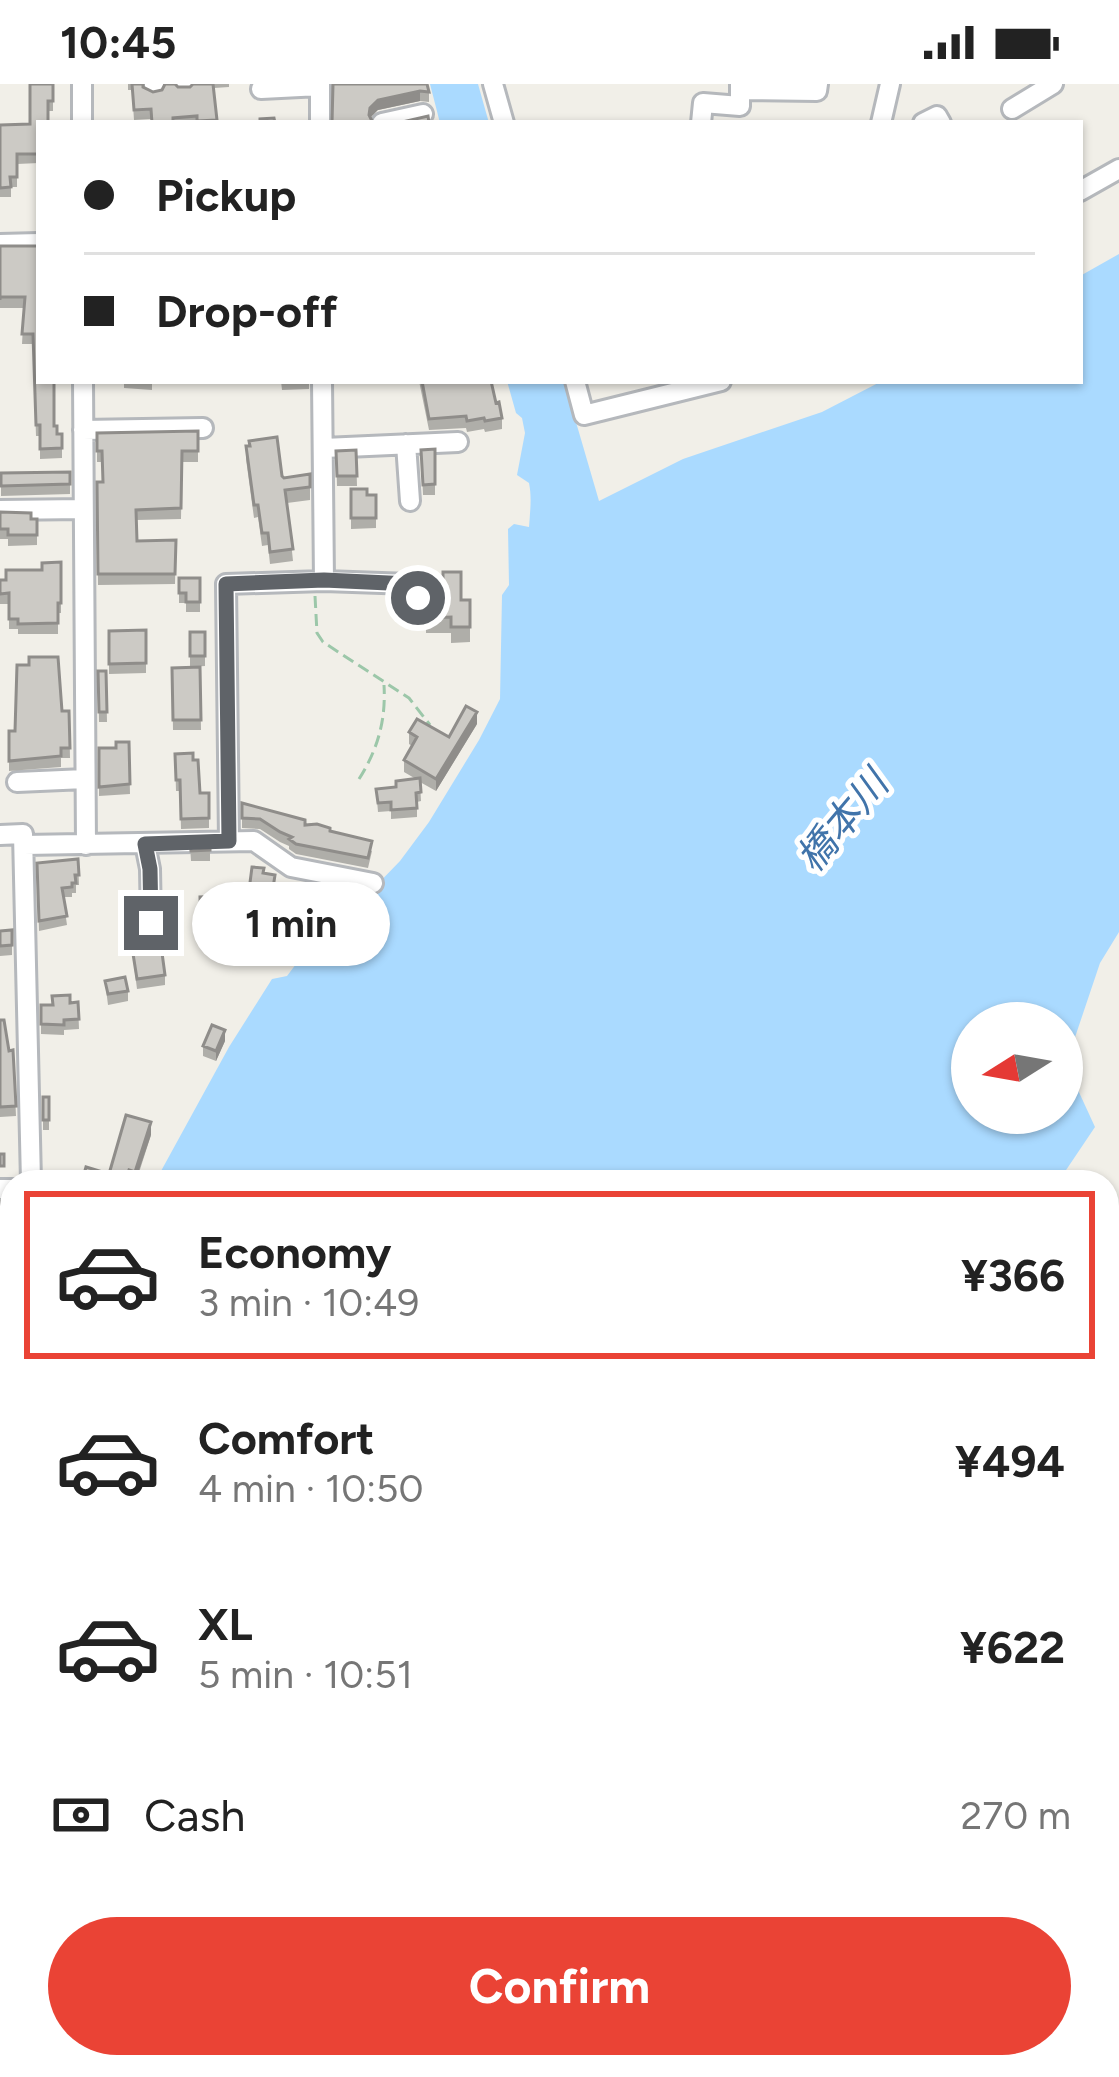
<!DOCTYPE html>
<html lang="en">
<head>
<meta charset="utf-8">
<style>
  :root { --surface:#fff; --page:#f6f6f6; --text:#222; --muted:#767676; --line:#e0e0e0; --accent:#ea4335 }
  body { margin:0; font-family:Figtree,"Noto Sans JP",sans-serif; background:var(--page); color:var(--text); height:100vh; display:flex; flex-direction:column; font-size:45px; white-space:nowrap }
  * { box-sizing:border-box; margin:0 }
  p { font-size:39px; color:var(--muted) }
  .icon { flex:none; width:66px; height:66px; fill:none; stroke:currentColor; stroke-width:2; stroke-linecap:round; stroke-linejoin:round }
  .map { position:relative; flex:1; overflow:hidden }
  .drawer { position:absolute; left:0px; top:1086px; width:1119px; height:909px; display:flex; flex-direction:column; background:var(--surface); border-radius:36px 36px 0 0; box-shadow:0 3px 9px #0004 }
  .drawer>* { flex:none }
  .top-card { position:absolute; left:36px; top:36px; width:1047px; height:264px; border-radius:0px; box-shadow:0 3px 9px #0004; display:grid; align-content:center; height:264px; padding:0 48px; background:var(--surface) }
  .needle { width:78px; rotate:259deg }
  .controls { position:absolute; left:951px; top:918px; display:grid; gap:24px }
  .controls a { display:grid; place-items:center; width:132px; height:132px; border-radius:50%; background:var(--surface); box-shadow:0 3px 9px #0004; font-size:60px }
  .end { position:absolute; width:54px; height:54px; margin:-27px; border:15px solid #5f6368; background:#fff; box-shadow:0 0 0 6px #fff }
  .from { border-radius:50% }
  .bubble { position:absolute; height:84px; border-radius:42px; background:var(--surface); box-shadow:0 3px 9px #0004; font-size:39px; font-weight:700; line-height:84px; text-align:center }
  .top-card b { display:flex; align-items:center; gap:42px; height:114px; font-size:45px }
  .top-card b+b { border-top:3px solid var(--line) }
  .top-card i { width:30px; height:30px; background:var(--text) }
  ul { padding:21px 0 0; list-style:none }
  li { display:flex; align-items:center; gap:36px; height:168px; margin:0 24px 18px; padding:0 24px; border:6px solid transparent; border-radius:0px }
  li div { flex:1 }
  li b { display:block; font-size:45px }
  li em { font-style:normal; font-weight:700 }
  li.on { border-color:var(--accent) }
  li>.icon { width:108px; height:108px; stroke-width:1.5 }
  .pay { display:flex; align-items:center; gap:30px; height:132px; padding:0 48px; font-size:45px }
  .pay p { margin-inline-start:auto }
  .button { display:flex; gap:24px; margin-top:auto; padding:24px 48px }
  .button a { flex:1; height:138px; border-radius:72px; background:var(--accent); color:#fff; font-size:48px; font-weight:700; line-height:138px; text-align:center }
  .status { display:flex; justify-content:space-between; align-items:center; height:84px; padding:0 60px; background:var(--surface); direction:ltr }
  .status svg { height:33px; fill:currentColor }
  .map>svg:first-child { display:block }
</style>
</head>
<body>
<div class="status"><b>10:45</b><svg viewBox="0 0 49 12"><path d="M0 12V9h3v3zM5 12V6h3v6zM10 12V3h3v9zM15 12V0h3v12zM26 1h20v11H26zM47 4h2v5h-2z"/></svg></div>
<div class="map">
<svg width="1119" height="1993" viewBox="0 0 1119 1993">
  <rect width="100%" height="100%" fill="#f1efe8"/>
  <!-- water -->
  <path fill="#aadaff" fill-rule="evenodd" d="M430,0H478L489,39H440Z
    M1119,170V848L1100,879L1066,980L1095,1043L1058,1098H279V1093L270,1092L257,1098H155L229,963L272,895L287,892L296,880L295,864L308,849L370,808L400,777L429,738L479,656L500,615L502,511L509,501L508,445L514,440L529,443C530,429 532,413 529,399L517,391L525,349L522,334L516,329L507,297H564L599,417L683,375L822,328L882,297H1080V192ZM972,939H1062V1029H972Z
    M12,1479V1983H435L426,1993H0V1523Z"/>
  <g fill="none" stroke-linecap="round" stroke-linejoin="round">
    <defs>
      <path id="minor" d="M82,0V39
        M154,0V5
        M184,0V1
        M320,0V39
        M493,0L504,39
        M740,0V6L817,7L818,0
        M261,5L320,2
        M1012,25L1053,0
        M382,39L423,30
        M701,39L703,19L740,22V6
        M881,39L890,0
        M923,39L937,32L941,39
        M1080,107L1119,85
        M0,160L39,159
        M83,297L86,761
        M575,297L584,331L721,297
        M83,346L203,344
        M406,360L410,417
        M324,364L458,358
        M0,426L83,425
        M324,497L410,500L418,514
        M17,698L85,695
        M0,751L23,750L31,1098
        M229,757L226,500L324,497L322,297
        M145,760L150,785L151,839
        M24,761L254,757L291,783L373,799
        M0,1105H12
        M1107,1180L1119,1162
        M0,1294L12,1302
        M1107,1296L1119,1271
        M1107,1516L1119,1527
        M1107,1678L1119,1667
        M471,1993L478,1983"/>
      <path id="major" d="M1107,1885L1119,1892
        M589,1993L601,1983"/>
    </defs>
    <!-- minor casing -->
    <use href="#minor" stroke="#b5b8bc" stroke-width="24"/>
    <!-- major casing -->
    <use href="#major" stroke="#f2c960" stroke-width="30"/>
    <!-- path -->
    <path stroke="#9cc7a9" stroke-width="3" stroke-dasharray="12 6" stroke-linecap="butt" d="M315,512L317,549L323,558L409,614L430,641
      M359,695C378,665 386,636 384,601"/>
    <!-- minor -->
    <use href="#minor" stroke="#fff" stroke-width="18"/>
    <!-- major -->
    <use href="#major" stroke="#fff2af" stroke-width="24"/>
    <defs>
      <path id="rail" d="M1080,1993L1097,1983"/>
    </defs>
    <!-- rail casing -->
    <use href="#rail" stroke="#b6b7b8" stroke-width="9"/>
    <!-- rail -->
    <use href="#rail" stroke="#fff" stroke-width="4.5" stroke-dasharray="14" stroke-linecap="butt"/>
  </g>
  <!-- wall -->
  <path fill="#afaea9" d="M53,0V27H48L39,39V79L17,80V103H11V113H0V41L30,40Z
    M128,0H143V3L153,8L178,3H190L193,0H229V3L214,4L217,39H152L151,35L134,36L132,6H128Z
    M333,0L429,8V18L420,17L378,26Z
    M0,162H39L54,342L57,350H62V374L40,375V352H36L33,260H22L24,224H0V226Z
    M124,297H152V306L124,304Z
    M281,297H309V305L282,306Z
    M419,297H491L496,319L502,334V345L485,348L484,345L467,348L466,344L429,346Z
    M198,347V378H182L181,435L136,436L137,457L176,456L175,500L98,501L97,398H103L102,378H97V349Z
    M246,362L284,394L310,390V416L287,419L293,477L270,480L268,461L262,462L258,433L254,434L246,375Z
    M435,365V411H423L421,366Z
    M356,366L357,402H337L336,367Z
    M70,388V410L1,412V389Z
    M351,405L367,411H376V444L351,445Z
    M0,428L37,435V461L8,462V455H0Z
    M61,478V529H58V550H18V545H9V520H0V496L42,486Z
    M179,494H200V528H186V519H179Z
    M426,510L470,516V558L451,559V549H426Z
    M146,546V589L109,590V547Z
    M190,548H205V582L190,583Z
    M200,583L201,646H173L172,584Z
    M98,587H106L107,638H99Z
    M62,627H69L70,674H61V683L9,687V647H15Z
    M477,640L436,707L420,698L421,717L417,718V733L391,735V727L378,728L376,705L396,703L416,695L404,688V676L412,662L409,660V648L449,653Z
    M129,658L130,710L99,712V664H116Z
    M175,670L193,676L200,709H209V744L181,745L180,707H176Z
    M242,719L305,741L330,747L372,767L368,784L296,770L289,765V762L280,758L260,745L242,744Z
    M190,761H210V777H191Z
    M78,775L79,801H76V809H72V813H63L67,841L39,847L37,779Z
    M263,789L275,801L271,828L248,824V814Z
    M225,812L226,864L201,865L200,813Z
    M12,846V871L0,872V847Z
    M131,857L165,891V901L137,905Z
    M105,897L128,907V917L108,921Z
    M78,918L79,945L64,946V951L41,950V921Z
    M0,936L9,967L13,966L16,1032L0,1033Z
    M225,957L216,977L203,972V962Z
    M43,1013H49V1046H43Z
    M151,1051L136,1098H57L82,1097L109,1090Z
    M0,1117H12L11,1153H7L6,1162H0Z
    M0,1168L12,1175V1240H2L1,1247Z"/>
  <!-- shaded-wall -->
  <path fill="#8f8d8a" d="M420,7V17L378,26L370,34V24L378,16Z
    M477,628V640L436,707V695Z
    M225,946V957L216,977V967Z
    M151,1038V1051L135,1098V1088Z
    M9,1385V1398L0,1438V1425Z"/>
  <!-- building -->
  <path fill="#cccac5" stroke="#8f8d8a" stroke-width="3" d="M30,0H53V17H48V39H39V70H17V93H10L11,103L0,104V41L30,40Z
    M132,0H143V3L153,8L162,6L165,0H175L178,3H190L193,0H213L217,36L197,37V32L173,34V39H152L151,25L134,26Z
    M333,0H427L429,8L420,7L378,16L370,24L369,31L373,39H332Z
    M428,32L429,39H398Z
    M274,34L275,39H260V35Z
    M0,162H39V297H54V342H57V350H62V364L40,365V341H36L33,250H22L25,213H0V216Z
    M422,297H491L496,319L499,318L502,334L485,337L484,334L467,337L466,332L429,335Z
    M198,347V367H182L181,424L136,426L137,457L176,456L175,490H98L97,398H103L102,367H97V349Z
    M277,353L282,392L284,394L310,390V403L285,406L293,465L270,468L268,449H262L258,421H254L246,362H250L249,357Z
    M435,365V400L423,401L421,366Z
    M356,366L357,392H337L336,367Z
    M70,388V400L1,402V389Z
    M351,405H367V411H376V434H351Z
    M0,428L31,429V435H37V451H8V445H0Z
    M61,478V519H58V539L18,540V535H9V509L0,510V496H6V486H42V479Z
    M443,488H461V516H470V543H451V533L426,534V510L434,503V496L443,495Z
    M179,494H200V518H186V509H179Z
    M146,546V579L109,580V547Z
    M190,548H205V572H190Z
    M29,573H58L62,627H69L70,664H61V672L9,677V647H15L17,581H29Z
    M200,583L201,636H173L172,584Z
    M98,587H106L107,628H99Z
    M466,622L477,628L436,695L404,676L417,653L409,648L417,635L449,653Z
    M116,658H129L130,700L99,703V664H116Z
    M193,669V676H198L200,709H209V734L181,735L180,696H176L175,670Z
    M420,694L421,708L416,709L417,724L391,726V718L378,719L376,705L396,703V697Z
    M242,719L305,736V741L317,740L330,744V747L372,757L368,774L296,760L289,755L292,753L280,748L260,735L242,734Z
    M190,761H210V766L191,767Z
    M78,775L79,791H75L76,799H72V803L62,804L67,832L39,837L37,779Z
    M252,783L264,784L263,789L275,791L271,817L248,814Z
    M225,812L226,854L201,855L200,813Z
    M12,846V861L0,862V847Z
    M160,854L165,891L137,895L131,857Z
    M125,893L128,907L108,910L105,897Z
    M70,911V919L78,918L79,935L64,936V941L41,940V921H53L52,912Z
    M0,936H4L9,967L13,966L16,1022L0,1023Z
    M212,941L225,946L216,967L203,962Z
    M43,1013H49V1036H43Z
    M126,1031L151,1038L135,1088L129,1086L125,1098H57L60,1090L82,1097L86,1083L109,1090Z
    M0,1070H4V1082H0Z
    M0,1117H12L11,1143H7L6,1152H0Z
    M0,1168H9V1175H12V1231L2,1230L1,1237Z
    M0,1383L9,1385L0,1425Z"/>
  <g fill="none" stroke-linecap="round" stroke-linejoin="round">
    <!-- route -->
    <path stroke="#5f6368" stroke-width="15" d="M151,839L150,785L145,760L229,757L226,500L324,496L410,500L418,514"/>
  </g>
  <g text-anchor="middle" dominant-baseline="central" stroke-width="10" stroke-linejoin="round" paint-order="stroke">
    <!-- water labels -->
    <g font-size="39" font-style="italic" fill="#4174aa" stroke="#fff">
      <text transform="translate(842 737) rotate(-50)">橋本川</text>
    </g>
  </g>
</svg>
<div class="controls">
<a><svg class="needle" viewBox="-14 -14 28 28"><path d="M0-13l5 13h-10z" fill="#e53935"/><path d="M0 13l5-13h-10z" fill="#767676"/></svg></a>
</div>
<i class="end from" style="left:418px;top:514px"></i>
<i class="end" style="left:151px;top:839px"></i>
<div class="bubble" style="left:192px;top:798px;width:198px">1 min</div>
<div class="top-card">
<b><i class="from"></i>Pickup</b>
<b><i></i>Drop-off</b>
</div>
<section class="drawer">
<ul>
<li class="on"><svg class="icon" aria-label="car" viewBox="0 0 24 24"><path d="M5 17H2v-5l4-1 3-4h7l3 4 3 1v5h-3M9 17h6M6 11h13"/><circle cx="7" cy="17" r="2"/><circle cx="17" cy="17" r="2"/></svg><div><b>Economy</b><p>3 min · 10:49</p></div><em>¥366</em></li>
<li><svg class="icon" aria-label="car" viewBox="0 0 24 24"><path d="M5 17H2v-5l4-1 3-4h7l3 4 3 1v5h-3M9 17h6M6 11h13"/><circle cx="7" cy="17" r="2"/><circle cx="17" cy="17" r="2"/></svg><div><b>Comfort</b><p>4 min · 10:50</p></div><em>¥494</em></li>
<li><svg class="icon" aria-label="car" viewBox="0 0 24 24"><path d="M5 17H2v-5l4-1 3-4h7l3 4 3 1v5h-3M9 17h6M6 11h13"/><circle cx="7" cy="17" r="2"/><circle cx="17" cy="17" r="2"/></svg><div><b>XL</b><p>5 min · 10:51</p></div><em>¥622</em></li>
</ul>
<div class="pay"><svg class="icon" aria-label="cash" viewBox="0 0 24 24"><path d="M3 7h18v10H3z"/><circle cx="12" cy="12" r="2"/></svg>Cash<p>270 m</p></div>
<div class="button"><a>Confirm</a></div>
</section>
</div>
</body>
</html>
